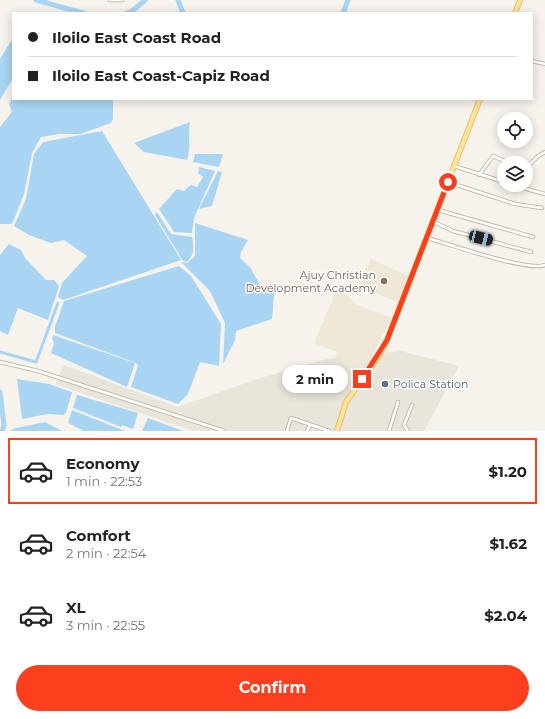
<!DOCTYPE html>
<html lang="en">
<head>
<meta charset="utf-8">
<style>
  :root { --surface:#fff; --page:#f6f6f6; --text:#222; --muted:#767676; --line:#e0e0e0; --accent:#fc3f1d }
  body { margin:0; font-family:Montserrat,sans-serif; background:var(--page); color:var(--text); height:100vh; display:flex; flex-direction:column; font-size:15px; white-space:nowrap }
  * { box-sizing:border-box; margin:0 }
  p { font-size:13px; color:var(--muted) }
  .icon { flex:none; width:22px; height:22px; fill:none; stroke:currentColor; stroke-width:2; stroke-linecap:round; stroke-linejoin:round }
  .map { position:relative; height:431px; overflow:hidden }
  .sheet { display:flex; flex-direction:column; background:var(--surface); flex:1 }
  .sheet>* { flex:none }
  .guide { position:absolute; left:12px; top:12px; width:521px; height:88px; border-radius:0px; box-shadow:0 2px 10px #0003; display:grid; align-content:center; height:88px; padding:0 16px; background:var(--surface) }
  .tools { position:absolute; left:497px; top:112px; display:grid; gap:8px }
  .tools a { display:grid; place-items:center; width:36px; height:36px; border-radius:50%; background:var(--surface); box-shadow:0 2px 10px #0003; font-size:20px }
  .end { position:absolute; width:18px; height:18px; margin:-9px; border:5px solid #fc3f1d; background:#fff; box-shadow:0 0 0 2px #fff }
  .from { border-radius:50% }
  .bubble { position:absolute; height:28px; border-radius:14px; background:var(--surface); box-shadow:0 2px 10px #0003; font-size:13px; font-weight:700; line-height:28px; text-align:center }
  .car { position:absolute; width:12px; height:24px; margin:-12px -6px; border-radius:5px; box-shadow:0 0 3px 1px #0007; background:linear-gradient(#222 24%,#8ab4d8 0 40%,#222 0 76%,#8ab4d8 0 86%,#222 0) }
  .guide b { display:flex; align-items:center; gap:14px; height:38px; font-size:15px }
  .guide b+b { border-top:1px solid var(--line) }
  .guide i { width:10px; height:10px; background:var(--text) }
  ul { padding:7px 0 0; list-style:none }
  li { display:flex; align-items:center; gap:12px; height:66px; margin:0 8px 6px; padding:0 8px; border:2px solid transparent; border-radius:0px }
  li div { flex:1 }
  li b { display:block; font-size:15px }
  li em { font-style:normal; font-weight:700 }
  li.current { border-color:var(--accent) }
  li>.icon { width:36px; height:36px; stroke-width:1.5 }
  .action { display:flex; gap:8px; margin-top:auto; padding:8px 16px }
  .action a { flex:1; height:46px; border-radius:24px; background:var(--accent); color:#fff; font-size:16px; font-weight:700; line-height:46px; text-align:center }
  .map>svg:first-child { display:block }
</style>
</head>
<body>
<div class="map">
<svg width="545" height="431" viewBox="0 0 545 431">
  <rect width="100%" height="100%" fill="#f6f3ec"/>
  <!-- residential -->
  <path fill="#eae5da" d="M401,351L459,366L424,431H193L55,384L64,365L178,407L257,379L327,359Z"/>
  <!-- education -->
  <path fill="#efe8d6" d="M371,259L409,276L398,302L358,286Z
    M344,292L355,304L392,318L370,359L353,366L334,362L337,352L314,343L335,294Z"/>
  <!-- water -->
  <path fill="#a9d4f2" d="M13,38V78L0,100V59Z
    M13,96V99H113V119L111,123L80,134H59L41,137L32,153L24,194L13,222L11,224H0V127L12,112L9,104Z
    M190,122C187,136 192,146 187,160L144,152L134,143Z
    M102,131L181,260L63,300L58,297L62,283L87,256L64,240L51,243L29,235L14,226L26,199L34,154L43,142Z
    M195,154H223L219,167L193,162Z
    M199,167L215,171L194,218L192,233L174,232L159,209L177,189L184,191L191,185L197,187L203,177L198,173Z
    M218,171L222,172L212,206L199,209Z
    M157,212L171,234L192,237C194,248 195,253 187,262L183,261L155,215Z
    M195,223L248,240L241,252L240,258L250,267L262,289L275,284L272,319L236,331L235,340L223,364L225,323L210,291L181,262L187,263L195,256Z
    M9,244L21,250L25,258L46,280H54L59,286L48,320L18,308L8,335L0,331V255Z
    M179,266L191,276L221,324L219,366L200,362L188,394L178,404L131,387L138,365L136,363L55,333V327L64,301Z
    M53,335L135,363L127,387L51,353L54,343L52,338Z
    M17,379L49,384L72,392L66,413L63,415L48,414L22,419Z
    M77,395L138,413L133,429L122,425L121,427L73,408Z
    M72,410L125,431H84L68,423Z
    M148,418L183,431H142Z
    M45,422L62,431H11L12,429Z"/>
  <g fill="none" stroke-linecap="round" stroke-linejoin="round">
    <!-- canal -->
    <path stroke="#a9d4f2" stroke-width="3" d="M0,352L36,362L58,303"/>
    <!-- river -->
    <path stroke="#a9d4f2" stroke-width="5" d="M36,0L83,13
      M178,0L183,13
      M127,13L131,12L145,0
      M343,13L348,0
      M0,392L4,425L2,431"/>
    <defs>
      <path id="minor" d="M110,0H122
        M532,61L545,64
        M454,166L504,182
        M526,168L537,157L545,152
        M479,175L493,156L509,163
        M448,182L515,204L542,208
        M512,185L545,194
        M438,210L533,237
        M434,222L453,231L531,252
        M427,238C449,244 528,272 545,265
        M0,362L38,371L224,431
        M287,431L291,418L329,431
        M307,431L310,425
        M389,431L398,402
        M408,431L404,425L412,405"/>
      <path id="primary" d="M515,13L520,0
        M337,431L346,402L379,356L387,340L480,99"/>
    </defs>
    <!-- minor casing -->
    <use href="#minor" stroke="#c2bbae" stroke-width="4.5"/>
    <!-- primary casing -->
    <use href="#primary" stroke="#e6c16a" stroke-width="6"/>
    <!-- minor -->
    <use href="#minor" stroke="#fff" stroke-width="2.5"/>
    <!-- primary -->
    <use href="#primary" stroke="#ffe39c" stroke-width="4"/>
  </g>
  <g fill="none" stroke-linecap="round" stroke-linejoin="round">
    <!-- route -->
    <path stroke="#fc3f1d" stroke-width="5" d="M362,379L387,340L448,182"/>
  </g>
  <!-- markers -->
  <circle fill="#8d6e63" stroke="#fff" stroke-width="1.5" cx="384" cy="281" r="4"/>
  <circle fill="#5c6f8a" stroke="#fff" stroke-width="1.5" cx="385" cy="384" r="4"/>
  <g text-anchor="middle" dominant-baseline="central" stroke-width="3" stroke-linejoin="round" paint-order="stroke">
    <!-- education labels -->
    <g font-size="11" fill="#785e54" stroke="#fff" text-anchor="end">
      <text x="376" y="275">Ajuy Christian<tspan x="376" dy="13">Development Academy</tspan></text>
    </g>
    <!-- service labels -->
    <g font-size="11" fill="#4e5e75" stroke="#fff" text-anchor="start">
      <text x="393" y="384">Polica Station</text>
    </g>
  </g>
</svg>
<div class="tools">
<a><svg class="icon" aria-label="locate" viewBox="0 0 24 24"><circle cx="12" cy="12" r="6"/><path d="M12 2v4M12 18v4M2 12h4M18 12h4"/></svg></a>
<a><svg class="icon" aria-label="layers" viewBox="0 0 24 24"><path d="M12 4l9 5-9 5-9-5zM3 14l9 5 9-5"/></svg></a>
</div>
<i class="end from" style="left:448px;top:182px"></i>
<i class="end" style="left:362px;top:379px"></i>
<div class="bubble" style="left:282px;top:365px;width:66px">2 min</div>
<i class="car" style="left:481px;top:238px;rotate:104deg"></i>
<div class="guide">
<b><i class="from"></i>Iloilo East Coast Road</b>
<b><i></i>Iloilo East Coast-Capiz Road</b>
</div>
</div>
<section class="sheet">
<ul>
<li class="current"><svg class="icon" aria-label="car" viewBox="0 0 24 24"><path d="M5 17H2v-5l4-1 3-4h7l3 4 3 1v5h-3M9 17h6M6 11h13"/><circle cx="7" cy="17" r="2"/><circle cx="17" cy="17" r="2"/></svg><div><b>Economy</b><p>1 min · 22:53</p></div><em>$1.20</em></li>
<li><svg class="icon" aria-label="car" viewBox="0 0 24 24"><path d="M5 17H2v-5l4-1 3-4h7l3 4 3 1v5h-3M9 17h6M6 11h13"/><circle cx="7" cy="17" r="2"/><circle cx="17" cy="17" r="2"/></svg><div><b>Comfort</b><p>2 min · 22:54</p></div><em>$1.62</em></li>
<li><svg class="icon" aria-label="car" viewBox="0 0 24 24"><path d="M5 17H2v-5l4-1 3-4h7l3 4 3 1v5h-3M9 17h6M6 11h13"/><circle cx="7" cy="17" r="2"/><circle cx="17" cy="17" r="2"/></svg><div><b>XL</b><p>3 min · 22:55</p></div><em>$2.04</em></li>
</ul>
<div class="action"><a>Confirm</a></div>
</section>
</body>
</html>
